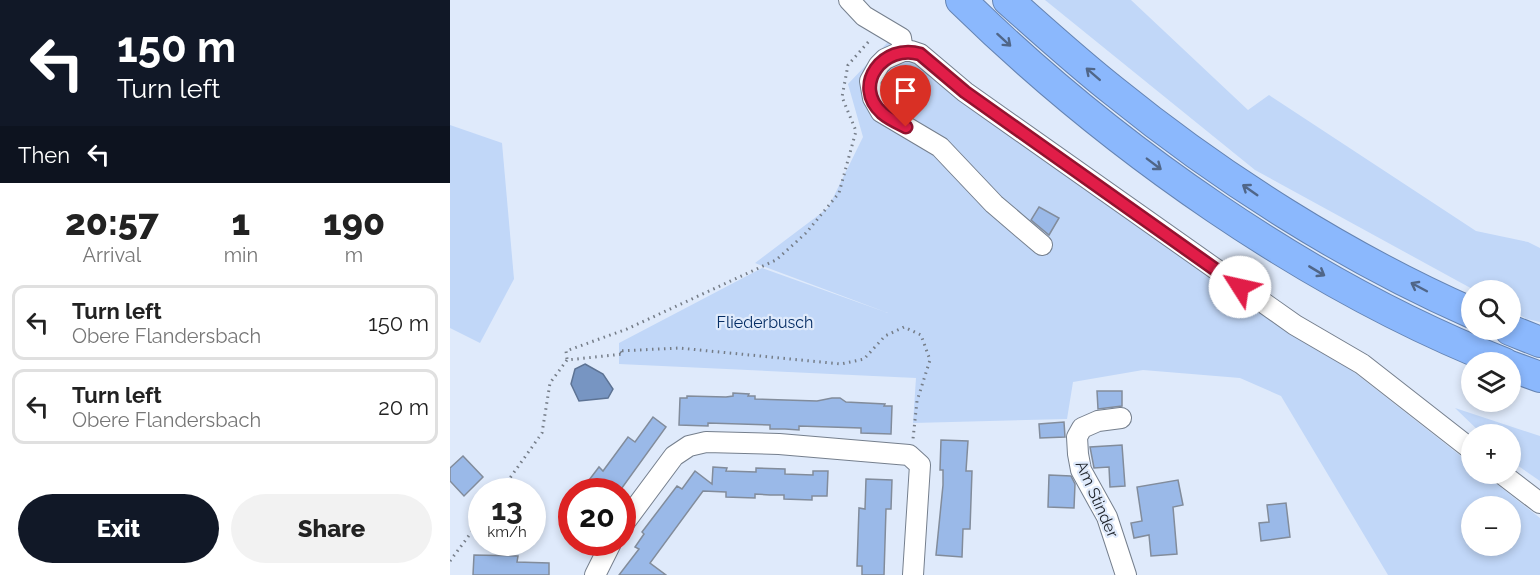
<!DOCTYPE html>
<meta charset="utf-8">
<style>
body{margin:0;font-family:Raleway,sans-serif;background:#f2f2f2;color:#222;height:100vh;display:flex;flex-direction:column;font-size:22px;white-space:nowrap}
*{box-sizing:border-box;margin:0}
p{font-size:20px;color:#767676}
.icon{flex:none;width:33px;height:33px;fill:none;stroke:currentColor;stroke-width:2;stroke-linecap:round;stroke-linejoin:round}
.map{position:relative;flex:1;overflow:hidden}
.details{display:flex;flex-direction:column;background:#fff;width:450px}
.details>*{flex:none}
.top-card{background:#111827;color:#fff;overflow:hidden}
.controls{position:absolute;left:1011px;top:280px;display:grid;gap:12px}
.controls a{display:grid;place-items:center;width:60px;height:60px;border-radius:50%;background:#fff;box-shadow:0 3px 9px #0003;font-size:30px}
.speed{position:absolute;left:18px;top:478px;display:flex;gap:12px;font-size:30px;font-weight:700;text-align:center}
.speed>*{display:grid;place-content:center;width:78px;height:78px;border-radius:50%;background:#fff;box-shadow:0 3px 9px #0003;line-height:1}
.speed small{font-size:15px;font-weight:400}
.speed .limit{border:9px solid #d22;background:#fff;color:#111}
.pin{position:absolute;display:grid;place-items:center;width:51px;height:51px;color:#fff;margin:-62px -26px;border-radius:50% 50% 50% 0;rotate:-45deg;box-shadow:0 0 6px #0007}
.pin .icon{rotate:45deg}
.me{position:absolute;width:66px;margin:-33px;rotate:305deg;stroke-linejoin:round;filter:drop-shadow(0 0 4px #0008)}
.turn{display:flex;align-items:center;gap:21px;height:126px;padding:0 18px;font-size:27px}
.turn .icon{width:78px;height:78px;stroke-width:2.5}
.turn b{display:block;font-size:42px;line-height:51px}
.then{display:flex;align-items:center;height:57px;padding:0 18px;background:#0003;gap:12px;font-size:22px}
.eta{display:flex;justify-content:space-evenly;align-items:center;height:102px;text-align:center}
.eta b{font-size:36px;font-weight:800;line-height:42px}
.cta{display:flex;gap:12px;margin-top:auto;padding:12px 18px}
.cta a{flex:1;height:69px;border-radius:36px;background:#111827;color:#fff;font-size:24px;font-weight:800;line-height:69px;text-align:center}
.cta a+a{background:#f2f2f2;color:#222}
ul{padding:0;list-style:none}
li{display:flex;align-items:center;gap:18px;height:75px;margin:0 12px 9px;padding:0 6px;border:3px solid #e0e0e0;border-radius:12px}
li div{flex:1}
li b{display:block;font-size:22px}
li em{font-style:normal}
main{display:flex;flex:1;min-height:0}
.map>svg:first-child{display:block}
.green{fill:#c1d7f8;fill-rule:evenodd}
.water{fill:#7795c2;stroke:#5d7394;stroke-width:1.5}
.building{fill:#9ab9e8;stroke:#828c9b;stroke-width:1.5}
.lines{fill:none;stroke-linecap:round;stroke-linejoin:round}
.minor-casing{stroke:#757f8d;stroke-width:22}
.highway-casing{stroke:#6584b3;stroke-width:32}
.path{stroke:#757d88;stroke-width:3;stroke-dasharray:1.5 4.5;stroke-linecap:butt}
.minor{stroke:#fff;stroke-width:20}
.highway{stroke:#8bb8fd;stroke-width:30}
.oneway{stroke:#506688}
.route-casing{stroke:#92132f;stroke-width:15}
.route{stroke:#e11d48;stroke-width:10}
.labels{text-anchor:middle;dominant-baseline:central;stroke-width:4.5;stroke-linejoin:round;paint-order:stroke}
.park-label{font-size:16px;fill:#062e65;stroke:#dfeafb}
.street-label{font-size:16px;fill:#1f2329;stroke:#dfeafb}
</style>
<main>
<section class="details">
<div class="top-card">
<div class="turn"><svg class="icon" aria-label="left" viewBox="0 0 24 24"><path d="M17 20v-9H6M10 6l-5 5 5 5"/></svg><div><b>150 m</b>Turn left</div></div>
<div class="then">Then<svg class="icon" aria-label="left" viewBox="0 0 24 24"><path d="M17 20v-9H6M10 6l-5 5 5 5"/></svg></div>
</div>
<div class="eta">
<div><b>20:57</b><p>Arrival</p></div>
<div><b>1</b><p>min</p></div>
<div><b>190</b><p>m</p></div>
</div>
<ul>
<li><svg class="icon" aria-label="left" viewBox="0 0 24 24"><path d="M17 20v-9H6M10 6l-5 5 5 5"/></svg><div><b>Turn left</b><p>Obere Flandersbach</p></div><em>150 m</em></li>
<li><svg class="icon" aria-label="left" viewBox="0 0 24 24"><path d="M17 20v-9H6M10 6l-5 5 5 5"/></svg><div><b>Turn left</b><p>Obere Flandersbach</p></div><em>20 m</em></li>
</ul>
<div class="cta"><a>Exit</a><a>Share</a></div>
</section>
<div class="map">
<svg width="1090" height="575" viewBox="0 0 1090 575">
<rect width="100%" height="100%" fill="#dfeafb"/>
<g class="green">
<path d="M595 0H681L798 110 819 95 1026 231 1078 242 1090 248V322L1077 319 1061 310 1060 291H1026L805 170Z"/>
<path d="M438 42 617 177 904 372 1021 464 1022 474H1034L1090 518V575H938L831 396 790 378 693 370 623 382 617 419 463 423 466 378 169 364V343L312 268 438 313 305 263 378 208 413 137 398 84ZM1022 507H1060V546H1022Z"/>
<path d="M0 125 52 143 64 279 30 343 0 328Z"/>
<path d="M1005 408 1090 436V481L1061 461 1060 435H1033Z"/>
</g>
<path class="water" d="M135 364 153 374 163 389 158 398 129 401 121 384 125 369Z"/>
<g class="building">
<path d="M589 207 609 218 599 235 581 220Z"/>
<path d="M647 391H672V406L648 409Z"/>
<path d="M283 393 299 394 298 396H305V399L367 401 382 398H390L396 402 435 404 434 406H442L441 434 411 433V428L349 426V430L335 429H320V425L258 423V426L229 425 230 398H237V396L276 397 283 396Z"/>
<path d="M203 417 216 427 169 492H130L149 467 153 471 178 437 185 442Z"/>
<path d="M614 422 615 437 590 438 589 424Z"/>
<path d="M491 440 518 441 516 471H522L520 529H513L512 557 486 555 493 485V470H490Z"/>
<path d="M672 445 675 486 660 487 659 467 644 468 640 447Z"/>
<path d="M13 456 33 477 14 496 0 481V468Z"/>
<path d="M263 467 277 468 276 471 306 472V468L335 469V474L363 475V471H378L377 496H362V500L334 499V495H320L305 494V498L276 497V492L253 491 200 563 216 575H169L189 549 185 547 194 534 192 532 227 486 232 489 245 471 262 484Z"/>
<path d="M599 475 621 476 625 484 624 508 598 507Z"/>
<path d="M416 479 442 480 441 509H436L434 575H412V566H407L409 508 415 509Z"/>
<path d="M728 480 733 505 723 507 727 554 701 556 699 535 684 538 681 523 692 521 687 487Z"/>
<path d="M836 503 840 537 811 541 809 523 819 522 817 505Z"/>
<path d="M24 555 68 556 67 562 99 563V575H23Z"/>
</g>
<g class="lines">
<defs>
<g id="minor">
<path d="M399 0 414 16 451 38 453 51"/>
<path d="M592 245 544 204 490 147 431 112 423 98 420 81 429 65 435 59 453 51H461L470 54 515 92 845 325 912 364 1022 450"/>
<path d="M671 418 648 421 632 428 627 437 628 454 631 470 657 517 676 575"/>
<path d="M1052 474 1090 503"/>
<path d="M172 526 224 456 239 446 256 442 329 444 459 455 470 465 463 575"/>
<path d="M145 575 161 543"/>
</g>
<g id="highway">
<path d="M511 0C661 147 858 286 1054 363"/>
<path d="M558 0C593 31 628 63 665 92 771 178 897 258 1022 313"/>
<path d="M1060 330 1090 342"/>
<path d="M1060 366 1090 377"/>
</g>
</defs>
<use href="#minor" class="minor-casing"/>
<use href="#highway" class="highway-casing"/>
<g class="path">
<path d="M117 359 116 351 177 329 326 260 356 233 389 193 406 131 392 97 398 65 420 40"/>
<path d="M50 492 92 433 100 383 117 360 173 354 169 351 229 348 391 364 414 359 435 336 454 327 471 335 480 360 467 401 463 439"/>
<path d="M0 561 32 518"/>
</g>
<use href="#minor" class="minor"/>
<use href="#highway" class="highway"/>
</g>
<defs><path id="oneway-shaft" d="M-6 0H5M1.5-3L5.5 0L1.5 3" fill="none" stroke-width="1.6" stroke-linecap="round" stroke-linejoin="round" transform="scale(1.5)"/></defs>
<g class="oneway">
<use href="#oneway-shaft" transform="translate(554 40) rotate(42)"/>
<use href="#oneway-shaft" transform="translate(643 74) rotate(-139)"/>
<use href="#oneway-shaft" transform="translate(704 164) rotate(37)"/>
<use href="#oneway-shaft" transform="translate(800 190) rotate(-145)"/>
<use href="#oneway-shaft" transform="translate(867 271) rotate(31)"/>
<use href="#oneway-shaft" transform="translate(969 287) rotate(-152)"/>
</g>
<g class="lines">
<defs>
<path id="route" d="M456 127C448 123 439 119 432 113 401 85 434 43 470 54L515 92 790 287"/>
</defs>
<use href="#route" class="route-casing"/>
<use href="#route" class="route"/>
</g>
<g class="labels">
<g class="park-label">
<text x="315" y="322">Fliederbusch</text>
</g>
<g class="street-label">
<text transform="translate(647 499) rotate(66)">Am Stinder</text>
</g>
</g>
</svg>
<div class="controls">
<a><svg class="icon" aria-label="search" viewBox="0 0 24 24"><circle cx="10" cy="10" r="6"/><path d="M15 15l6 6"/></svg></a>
<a><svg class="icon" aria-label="layers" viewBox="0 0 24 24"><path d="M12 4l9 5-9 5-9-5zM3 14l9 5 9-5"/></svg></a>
<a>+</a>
<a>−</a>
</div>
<div class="speed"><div>13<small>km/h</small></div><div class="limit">20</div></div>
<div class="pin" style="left:456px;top:127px;background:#d93025"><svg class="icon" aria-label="arrive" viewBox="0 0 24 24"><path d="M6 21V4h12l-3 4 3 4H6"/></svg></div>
<svg class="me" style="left:790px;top:287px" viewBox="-20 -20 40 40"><circle r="19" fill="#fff"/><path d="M0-13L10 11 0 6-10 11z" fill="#e11d48"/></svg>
</div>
</main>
